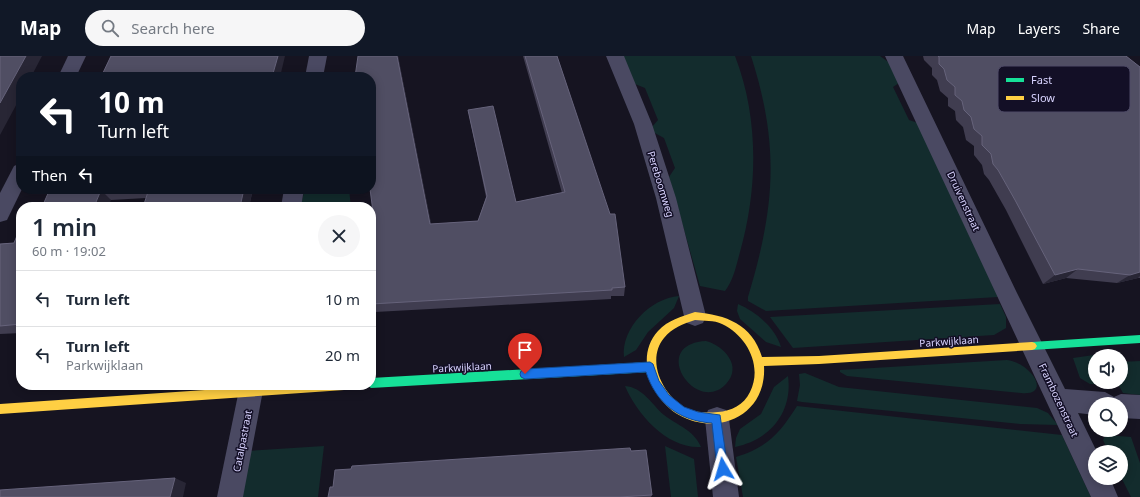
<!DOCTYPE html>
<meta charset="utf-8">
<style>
body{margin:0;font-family:"Noto Sans",sans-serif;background:#f6f6f7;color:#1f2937;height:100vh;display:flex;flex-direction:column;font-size:15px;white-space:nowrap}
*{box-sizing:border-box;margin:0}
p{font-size:13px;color:#747a83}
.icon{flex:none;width:22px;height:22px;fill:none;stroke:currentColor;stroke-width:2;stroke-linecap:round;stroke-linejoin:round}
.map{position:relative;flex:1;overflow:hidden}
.details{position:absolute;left:16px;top:146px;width:360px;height:188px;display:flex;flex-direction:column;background:#fff;border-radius:16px;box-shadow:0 2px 10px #0003}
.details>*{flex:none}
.hud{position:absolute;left:16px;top:16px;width:360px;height:122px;border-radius:16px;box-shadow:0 2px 10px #0003;background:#111827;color:#fff;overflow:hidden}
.tools{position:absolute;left:1088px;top:293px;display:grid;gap:8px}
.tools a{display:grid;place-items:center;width:40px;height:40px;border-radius:50%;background:#fff;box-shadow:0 2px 10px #0003;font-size:20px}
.pin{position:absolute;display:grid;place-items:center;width:34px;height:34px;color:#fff;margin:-41px -17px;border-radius:50% 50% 50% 0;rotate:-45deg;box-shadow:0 0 4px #0007}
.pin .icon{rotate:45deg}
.me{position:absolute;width:44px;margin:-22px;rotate:353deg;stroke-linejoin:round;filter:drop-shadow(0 0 3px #0008)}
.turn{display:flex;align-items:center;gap:14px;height:84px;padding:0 16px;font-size:18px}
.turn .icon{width:52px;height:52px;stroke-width:2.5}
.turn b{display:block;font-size:28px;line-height:34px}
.then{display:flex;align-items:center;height:38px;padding:0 16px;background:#0003;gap:8px;font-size:15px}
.round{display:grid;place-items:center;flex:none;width:42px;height:42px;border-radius:21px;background:#f6f6f7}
.overview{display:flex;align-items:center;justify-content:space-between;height:68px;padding:0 16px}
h1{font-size:24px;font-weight:600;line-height:30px}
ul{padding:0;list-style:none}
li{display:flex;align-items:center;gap:12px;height:56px;padding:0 16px;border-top:1px solid #e0e1e3}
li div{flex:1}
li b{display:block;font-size:15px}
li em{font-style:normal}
header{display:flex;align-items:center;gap:24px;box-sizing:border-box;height:56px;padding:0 20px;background:#111827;color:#fff}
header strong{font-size:19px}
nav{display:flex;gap:22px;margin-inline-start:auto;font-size:14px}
.search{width:280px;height:36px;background:#f6f6f7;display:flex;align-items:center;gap:10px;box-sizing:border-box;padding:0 14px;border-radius:22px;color:#747a83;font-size:15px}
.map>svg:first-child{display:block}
.green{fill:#132c2d}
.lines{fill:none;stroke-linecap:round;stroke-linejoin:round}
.street{fill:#4a4962;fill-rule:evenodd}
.fast{fill:#16e098;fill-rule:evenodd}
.slow{fill:#ffcf43;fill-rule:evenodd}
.wall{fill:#403d50}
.shaded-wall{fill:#282635}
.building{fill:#504e63;stroke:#66637b}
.route{fill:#1a73e8;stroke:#114b97}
.labels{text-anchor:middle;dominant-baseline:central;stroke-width:3;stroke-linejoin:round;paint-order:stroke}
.street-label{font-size:10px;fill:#d9d4ff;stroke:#130f26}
.key{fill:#130f26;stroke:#4e4a67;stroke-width:1}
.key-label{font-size:11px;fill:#d9d4ff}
</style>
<header>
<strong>Map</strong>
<div class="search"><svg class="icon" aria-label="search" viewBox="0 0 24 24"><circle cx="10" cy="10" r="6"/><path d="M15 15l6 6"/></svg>Search here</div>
<nav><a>Map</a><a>Layers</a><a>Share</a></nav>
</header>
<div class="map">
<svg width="1140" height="441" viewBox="0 0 1140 441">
<rect width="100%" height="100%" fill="#161421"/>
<g class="green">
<path d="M623 0H735C759 62 758 132 740 196 736 210 734 223 725 235L700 230 669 121 675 112 664 82 653 76 652 71 658 64 645 32 635 28Z"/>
<path d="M751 0H880L891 8 899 27 893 31 909 64 918 67 998 241 766 255 748 245V241C775 151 780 90 751 0Z"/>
<path d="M305 133H349L351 151H300Z"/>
<path d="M679 240 674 252 648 276 636 294 624 301C621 272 651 242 679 240Z"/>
<path d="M738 248C756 256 775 271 781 291L766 286 740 263 737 255Z"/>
<path d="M1000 248 1006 261V272L994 279 793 292 770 261Z"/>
<path d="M706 285C724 290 743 310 726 328 696 360 648 288 706 285Z"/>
<path d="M1094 299 1096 300H1095V326H1121V306L1140 305V339L1123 337 1119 330 1090 328 1080 322 1073 302Z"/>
<path d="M1007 304C1032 307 1052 340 1021 337L847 320 840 316V314Z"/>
<path d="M805 317 839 331 1037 352 1048 357 1058 369 1020 368 802 346 797 345 800 329 799 318Z"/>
<path d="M788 320C793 356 770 384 735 391L736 382 740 373 761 358 774 331Z"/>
<path d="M625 330C644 332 651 348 664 359 678 370 694 374 701 391 667 393 637 358 625 330Z"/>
<path d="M797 350 1062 379 1091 441H743L736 401C768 391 779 378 797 350Z"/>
<path d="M1106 379 1131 381 1140 407V441H1131L1121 421V396H1109L1103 384Z"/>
<path d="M324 390 318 441H239L248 395Z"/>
<path d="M665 390 694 403 698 441H671Z"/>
</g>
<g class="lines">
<g class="street">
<path d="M68 0H86L76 21H58Z"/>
<path d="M309 0H327L323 21H305Z"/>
<path d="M606 0H624L652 68 676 142 706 260 703 267 695 270 687 267 684 260 656 142 634 68Z"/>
<path d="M885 0H903L1017 237 1065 333 1105 336 1114 341 1121 338 1140 339V363L1121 362V348H1095V359L1078 357 1097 396H1095V422H1110L1118 441H1091Z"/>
<path d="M21 107 22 133 7 164 0 166V137L14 110Z"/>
<path d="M284 133H304L301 151H281Z"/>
<path d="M240 329H264L243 441H217Z"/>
<path d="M717 351 726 354 729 363 739 441H713L705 363 708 354Z"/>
</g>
<g class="fast">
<path d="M1140 279V287L1032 294 1029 293 1027 290 1029 287 1032 286Z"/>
<path d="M650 306 653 308 655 311 653 314 650 316 371 332 367 329H371V322Z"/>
</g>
<g class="slow">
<path d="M695 256C726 259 752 268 762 301L819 300 1032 286 1035 287 1037 290 1035 293 1032 294 819 308 764 310C767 359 718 381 679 359 652 344 634 301 658 275 668 264 681 261 695 256ZM695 264C704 265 714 264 722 268 747 280 763 310 750 336 744 349 731 355 718 356 708 357 697 357 688 353 664 342 645 305 664 282 672 272 683 268 695 264Z"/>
<path d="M276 329H349L348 332 344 334 0 358V348Z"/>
</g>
</g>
<g class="wall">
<path d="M398 0 431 168 478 165 486 141 468 54 516 146 562 137 523 0H557L625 231 624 240H611V243L467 251 375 256 373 254H371V171H375Z"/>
<path d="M923 0H1126L1140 11V222H1138L1117 227 1066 222 1043 228 1006 154 989 124 984 118 982 109 974 99V90L966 84 963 71 956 64 955 55 948 50V42L940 35 937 24 932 19V12L924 4Z"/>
<path d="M50 133H253L249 151H143L146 142 111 144Z"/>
<path d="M21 170V277L0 278V188L14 187Z"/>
<path d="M631 395 652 439 651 441H328L333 431Z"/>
</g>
<g class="shaded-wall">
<path d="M26 0H42L31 21H21V40L0 79V47Z"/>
<path d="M278 0H285L280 21H272Z"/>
<path d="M397 0H398L433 177 430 168Z"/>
<path d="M244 133H253L249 151H240Z"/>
<path d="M101 134 111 144 108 151H94Z"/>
<path d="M1078 213 1066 222 1043 228 1055 219Z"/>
<path d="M1140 216V220L1138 222 1117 227 1130 219Z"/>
<path d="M175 422 186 427 183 441H170Z"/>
</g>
<g class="building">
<path d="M0 0H26L0 47Z"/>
<path d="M111 0H278L272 21H101Z"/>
<path d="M358 0H397L430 168 478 165 487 140 468 54 493 50 516 146 565 136 525 0H557L610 158H615L625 231 612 232V234L371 248V171H375L370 133H371V21H355Z"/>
<path d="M938 0H1126L1140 11V216L1130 219 1078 213 1055 219 1015 144 998 114 993 108 991 98 982 89V80L974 73 971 61 964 54 962 45 955 39V31L947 24 944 13 939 8V1Z"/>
<path d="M50 133H125L101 134 94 151H42Z"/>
<path d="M149 133H244L240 151H143Z"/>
<path d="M21 170V268L0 270V188L14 187Z"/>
<path d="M630 392 631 395 646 394 652 439 619 441H328L330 431H333L335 414 351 413 352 410Z"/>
<path d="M175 422 170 441H0V434Z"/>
</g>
<path class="route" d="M650 306 653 308 659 325 669 339 684 351 698 356 720 359 728 413 726 417 723 418 719 417 717 413 712 367C679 365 656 347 646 316L525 323 521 321 520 318 521 315 525 313Z"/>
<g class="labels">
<g class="street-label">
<text transform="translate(661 128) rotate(73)">Pereboomweg</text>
<text transform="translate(964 145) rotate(65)">Druivenstraat</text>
<text transform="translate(949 285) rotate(-4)">Parkwijklaan</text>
<text transform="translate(462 311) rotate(-3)">Parkwijklaan</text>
<text transform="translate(1059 344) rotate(65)">Frambozenstraat</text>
<text transform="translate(242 385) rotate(-79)">Catalpastraat</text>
</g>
</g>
<rect x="998" y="10" width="132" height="46" rx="6" class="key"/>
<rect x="1006" y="22" width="18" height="4" fill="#16e098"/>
<rect x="1006" y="40" width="18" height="4" fill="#ffcf43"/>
<g class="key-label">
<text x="1031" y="28">Fast</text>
<text x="1031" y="46">Slow</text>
</g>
</svg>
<div class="tools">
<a><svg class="icon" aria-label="sound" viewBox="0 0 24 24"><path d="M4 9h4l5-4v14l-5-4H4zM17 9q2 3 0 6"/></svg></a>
<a><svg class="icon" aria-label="search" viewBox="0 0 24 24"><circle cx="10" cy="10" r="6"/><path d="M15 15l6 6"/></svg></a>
<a><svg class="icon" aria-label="layers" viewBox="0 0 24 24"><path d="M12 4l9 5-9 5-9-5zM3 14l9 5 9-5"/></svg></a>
</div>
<div class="pin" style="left:525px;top:318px;background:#d93025"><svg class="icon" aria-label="arrive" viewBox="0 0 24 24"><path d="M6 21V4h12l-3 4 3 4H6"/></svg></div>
<svg class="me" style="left:723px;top:413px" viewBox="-20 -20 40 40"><path d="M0-17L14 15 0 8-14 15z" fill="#1a73e8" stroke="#fff" stroke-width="4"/></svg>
<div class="hud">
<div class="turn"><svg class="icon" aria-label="left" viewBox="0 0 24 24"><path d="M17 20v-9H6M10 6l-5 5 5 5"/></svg><div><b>10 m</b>Turn left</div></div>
<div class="then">Then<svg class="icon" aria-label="left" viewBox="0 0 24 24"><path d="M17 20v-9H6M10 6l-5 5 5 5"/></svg></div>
</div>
<section class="details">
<div class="overview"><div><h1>1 min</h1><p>60 m · 19:02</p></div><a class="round"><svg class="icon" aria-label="close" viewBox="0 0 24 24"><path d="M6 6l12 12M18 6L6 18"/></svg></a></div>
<ul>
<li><svg class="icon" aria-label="left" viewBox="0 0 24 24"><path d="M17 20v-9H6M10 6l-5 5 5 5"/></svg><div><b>Turn left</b></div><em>10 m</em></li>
<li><svg class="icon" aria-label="left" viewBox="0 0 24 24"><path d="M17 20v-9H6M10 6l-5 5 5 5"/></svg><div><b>Turn left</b><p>Parkwijklaan</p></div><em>20 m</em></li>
</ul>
</section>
</div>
